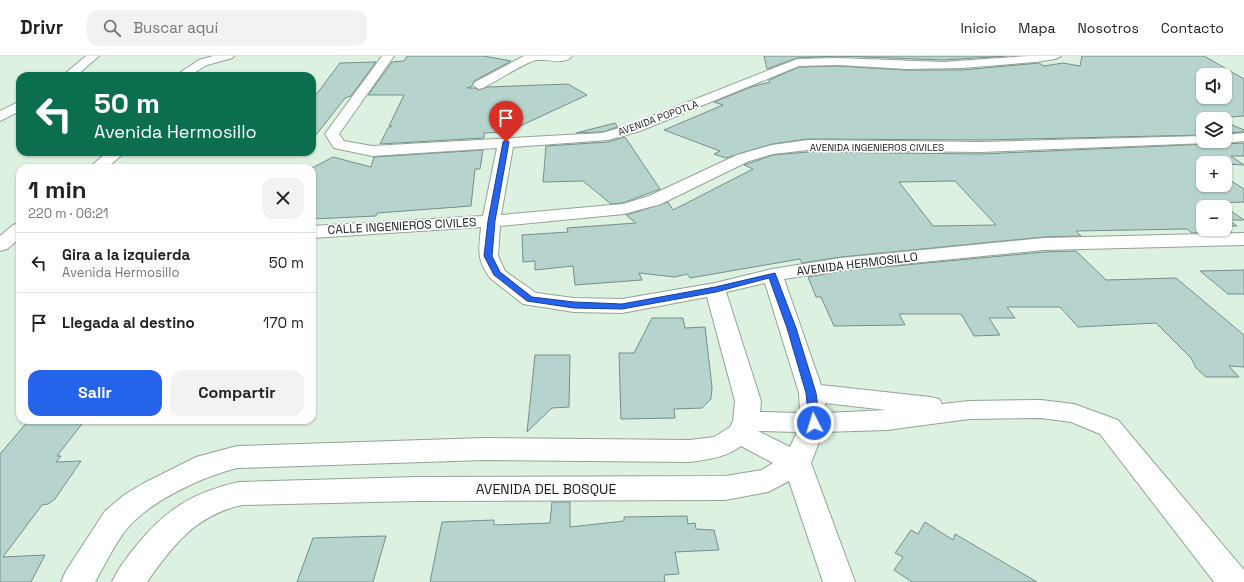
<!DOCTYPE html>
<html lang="es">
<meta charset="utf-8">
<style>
body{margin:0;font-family:"Space Grotesk",sans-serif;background:#f2f2f2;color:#222;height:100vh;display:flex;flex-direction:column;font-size:15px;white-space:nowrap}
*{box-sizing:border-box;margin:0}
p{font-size:13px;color:#767676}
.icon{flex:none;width:22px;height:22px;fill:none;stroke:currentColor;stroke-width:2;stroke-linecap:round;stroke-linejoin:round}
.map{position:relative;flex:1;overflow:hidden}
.side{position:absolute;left:16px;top:108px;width:300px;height:260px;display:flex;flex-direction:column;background:#fff;border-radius:12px;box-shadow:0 1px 3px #0004}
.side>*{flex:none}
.banner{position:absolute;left:16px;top:16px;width:300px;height:84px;border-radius:12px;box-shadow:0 1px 3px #0004;background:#0b6e4f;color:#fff;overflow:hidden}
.fabs{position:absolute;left:1196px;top:12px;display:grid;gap:8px}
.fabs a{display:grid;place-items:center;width:36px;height:36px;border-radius:8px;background:#fff;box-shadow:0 1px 3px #0004;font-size:20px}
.pin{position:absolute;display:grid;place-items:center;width:34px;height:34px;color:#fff;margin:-41px -17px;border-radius:50% 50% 50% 0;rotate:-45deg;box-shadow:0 0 4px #0007}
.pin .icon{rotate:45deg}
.me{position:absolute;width:44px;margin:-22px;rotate:355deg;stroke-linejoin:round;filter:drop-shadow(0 0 3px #0008)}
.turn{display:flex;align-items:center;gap:14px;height:84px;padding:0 12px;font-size:18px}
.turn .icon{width:52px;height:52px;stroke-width:2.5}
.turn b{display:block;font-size:28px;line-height:34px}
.round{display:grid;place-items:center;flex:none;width:42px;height:42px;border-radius:12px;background:#f2f2f2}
.overview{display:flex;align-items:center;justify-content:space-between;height:68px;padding:0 12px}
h1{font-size:24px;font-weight:800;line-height:30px}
.primary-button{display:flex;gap:8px;margin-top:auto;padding:8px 12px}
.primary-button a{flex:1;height:46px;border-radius:12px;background:#2563eb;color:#fff;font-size:16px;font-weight:800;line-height:46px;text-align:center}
.primary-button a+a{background:#f2f2f2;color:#222}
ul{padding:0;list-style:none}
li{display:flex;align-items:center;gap:12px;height:60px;padding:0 12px;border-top:1px solid #e0e0e0}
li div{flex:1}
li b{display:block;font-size:15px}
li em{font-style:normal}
header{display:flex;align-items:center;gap:24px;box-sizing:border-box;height:56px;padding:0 20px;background:#fff;border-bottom:1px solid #e0e0e0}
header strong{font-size:19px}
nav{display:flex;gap:22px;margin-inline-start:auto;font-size:14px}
.search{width:280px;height:36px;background:#f2f2f2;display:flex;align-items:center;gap:10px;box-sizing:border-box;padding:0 14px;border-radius:12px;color:#767676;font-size:15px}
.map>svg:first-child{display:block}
.building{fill:#b6d3ce;stroke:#758f8a;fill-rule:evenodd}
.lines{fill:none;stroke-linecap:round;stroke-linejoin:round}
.minor-casing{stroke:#91a494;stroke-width:2}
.minor{fill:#fff;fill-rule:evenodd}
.route{fill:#2563eb;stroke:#184099}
.labels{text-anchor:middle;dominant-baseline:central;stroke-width:3.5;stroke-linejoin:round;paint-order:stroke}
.far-street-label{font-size:10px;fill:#161d17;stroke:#fff}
.street-label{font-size:12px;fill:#161d17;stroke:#fff}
.near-street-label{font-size:14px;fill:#161d17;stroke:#fff}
</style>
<header>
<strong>Drivr</strong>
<div class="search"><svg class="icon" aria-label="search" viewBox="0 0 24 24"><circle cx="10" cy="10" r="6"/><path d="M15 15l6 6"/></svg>Buscar aquí</div>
<nav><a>Inicio</a><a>Mapa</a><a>Nosotros</a><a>Contacto</a></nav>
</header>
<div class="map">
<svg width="1244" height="526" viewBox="0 0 1244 526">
<rect width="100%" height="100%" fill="#ddf1e0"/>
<g class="building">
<path d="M407 0H484L511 5 474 25 472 30 467 32H475L479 34 487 31 568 28 587 39 507 76 484 77V82L380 88 388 72 392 70H389L404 39H368L392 6 404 5Z"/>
<path d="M764 0H1007L943 4 838 0 797 2 767 13Z"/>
<path d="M1082 0H1204L1244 23V60L1203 63V79L981 84 808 83 772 88 726 102 714 98 720 95 664 74 723 49 714 46 751 31 770 26 769 24 799 11 838 10 906 14H962L1039 7 1044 10 1063 7 1080 10ZM1203 19H1225V41H1203Z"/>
<path d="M376 6 351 40 345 42 312 84V44L340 7Z"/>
<path d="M1225 66 1244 74V76L1225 77Z"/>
<path d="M615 67 618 71 602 76 576 77Z"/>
<path d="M625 81 660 133 623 147 611 148 583 125 543 126 546 90 608 86Z"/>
<path d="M1212 85H1218L1225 88 1244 87V100H1231L1244 109 1203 107V129H1225V121L1244 133V146L1218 147 1224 151H1203V173H1225V171L1232 176 1192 177 1187 173 1076 175 1081 180 1044 181 841 201 802 207 800 203 690 222 687 218 675 221 639 217 642 224 575 229 573 210 535 214V205L523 206 522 179 568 176 567 172 636 167 626 159 668 146 673 154 753 113 744 109 773 99 808 96 981 98 1208 88ZM955 125 996 169 933 170 899 126Z"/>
<path d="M483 94 480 113H475L471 150 377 157 376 160 312 163V112L333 101 371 111 374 101Z"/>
<path d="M1225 151 1244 164H1229L1237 170H1225Z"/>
<path d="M1076 195 1106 224 1176 222 1244 279V311L1229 310 1239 321H1206L1196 312 1191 302 1156 267 1078 271 1060 251H1007L1015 262H989L1000 279 974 280 961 258H899L905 269 834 270 821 241H816L808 221 841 215 1044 196Z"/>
<path d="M1244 214V238H1228L1200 215Z"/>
<path d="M652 262H683L685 272 705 271 712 331 711 343 702 352 674 353 675 362 621 363 619 297H634Z"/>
<path d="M535 299H570L569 351 552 352 527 376Z"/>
<path d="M29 364H85L57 400H61L56 406 81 405 55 443 48 448 42 449 3 501 45 499 31 526H0V398Z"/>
<path d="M552 446H570V471L624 465V461L687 460 688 468 695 467 696 473 714 474 719 494 675 496 679 518 664 519 665 526H430L442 466 494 464V469L550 467Z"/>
<path d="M925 466 953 484 955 478 1037 526H912L894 514 903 501 895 497 911 474 918 478Z"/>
<path d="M386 480 373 526H297L313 482Z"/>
</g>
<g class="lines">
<defs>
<g id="minor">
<path d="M86 0H99L76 20H62Z"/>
<path d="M213 0H234L232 2 207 9 189 20H175L199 4Z"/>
<path d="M382 0H394L339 78 344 85 372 90 602 77 630 69 797 3 838 2 943 6 1028 0H1061L1055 3 1036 6 962 12 906 13 838 9 799 10 640 75 608 84 513 91 501 159 623 148 649 140 737 99 772 89 808 84 981 86 1203 80V85H1210L1208 87 981 96 808 94 773 98 749 105 661 148 624 158 500 170 498 200 505 215 536 237 574 242 622 243 715 227 772 213 841 202 1044 182 1244 177V189L1044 194 841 214 784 223 821 329 930 341 939 343 942 348 969 345 1041 344 1074 348 1118 364 1244 514V526H1214L1100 378 1071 366 1041 362 969 363 887 374 823 376 811 407 855 526H823L789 425 768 436 725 444 417 445 242 449C196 459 173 489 147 526H112C118 513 127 501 136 490 165 454 193 436 239 426L417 421 725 420 762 414 773 407 741 390C725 402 709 403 690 406L485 404 237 412C202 421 149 445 126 474 114 489 105 509 95 526H61L66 515 105 455 124 439 144 427 196 401 237 390 485 382 690 384 714 381 730 371 733 365 735 345 707 241 622 257 574 256 523 248 490 222C476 202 479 194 481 171L312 182V170L483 160 497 92 372 100 334 92 325 78ZM765 227 799 337 800 357 760 356 761 345 726 236ZM825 347 886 354 826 357ZM758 375 797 376 790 391Z"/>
<path d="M524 0H572C565 10 546 2 536 4 527 6 494 26 483 32L479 33 473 29 475 26Z"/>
<path d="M20 45V55L0 65V55Z"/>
<path d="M1244 77V85L1225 87 1219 85H1225V79Z"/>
<path d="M107 96H125L107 112H89Z"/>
<path d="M20 167V182L7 193 0 195V180L13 169Z"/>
</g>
</defs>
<use href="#minor" class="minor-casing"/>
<use href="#minor" class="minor"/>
</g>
<path class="route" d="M506 84 509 86 495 165 492 200 500 216 532 241 574 246 622 248 715 231 775 217 796 272 816 337 820 367 818 370 814 371 809 367 806 337 787 272 769 222 716 236 622 253 574 252 527 245 494 219 484 200 488 165 503 86Z"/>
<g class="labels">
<g class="far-street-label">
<text transform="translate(658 62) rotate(-20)">AVENIDA POPOTLA</text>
<text x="877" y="91">AVENIDA INGENIEROS CIVILES</text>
</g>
<g class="street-label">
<text transform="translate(402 170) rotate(-3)">CALLE INGENIEROS CIVILES</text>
<text transform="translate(857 208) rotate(-7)">AVENIDA HERMOSILLO</text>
</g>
<g class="near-street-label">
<text x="546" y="433">AVENIDA DEL BOSQUE</text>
</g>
</g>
</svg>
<div class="fabs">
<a><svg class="icon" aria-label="sound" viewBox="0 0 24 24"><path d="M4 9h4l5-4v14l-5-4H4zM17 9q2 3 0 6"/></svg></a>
<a><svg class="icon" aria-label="layers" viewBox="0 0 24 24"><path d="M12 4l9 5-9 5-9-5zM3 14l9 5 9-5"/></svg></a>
<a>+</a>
<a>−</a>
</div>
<div class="pin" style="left:506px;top:86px;background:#d93025"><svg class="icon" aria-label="arrive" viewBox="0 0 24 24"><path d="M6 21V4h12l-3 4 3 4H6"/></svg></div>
<svg class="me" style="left:814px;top:367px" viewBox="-20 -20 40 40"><circle r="17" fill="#2563eb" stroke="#fff" stroke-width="3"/><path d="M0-11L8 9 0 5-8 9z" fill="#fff"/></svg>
<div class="banner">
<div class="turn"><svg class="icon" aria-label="left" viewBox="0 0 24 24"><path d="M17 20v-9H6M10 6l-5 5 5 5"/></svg><div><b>50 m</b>Avenida Hermosillo</div></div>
</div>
<section class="side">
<div class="overview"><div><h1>1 min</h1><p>220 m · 06:21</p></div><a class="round"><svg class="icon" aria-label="close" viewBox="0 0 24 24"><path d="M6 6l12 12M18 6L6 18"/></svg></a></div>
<ul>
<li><svg class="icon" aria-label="left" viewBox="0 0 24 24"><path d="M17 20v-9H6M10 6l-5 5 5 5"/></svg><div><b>Gira a la izquierda</b><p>Avenida Hermosillo</p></div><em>50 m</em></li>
<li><svg class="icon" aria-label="arrive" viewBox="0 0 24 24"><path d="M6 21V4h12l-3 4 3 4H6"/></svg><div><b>Llegada al destino</b></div><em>170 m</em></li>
</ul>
<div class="primary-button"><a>Salir</a><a>Compartir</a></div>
</section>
</div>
